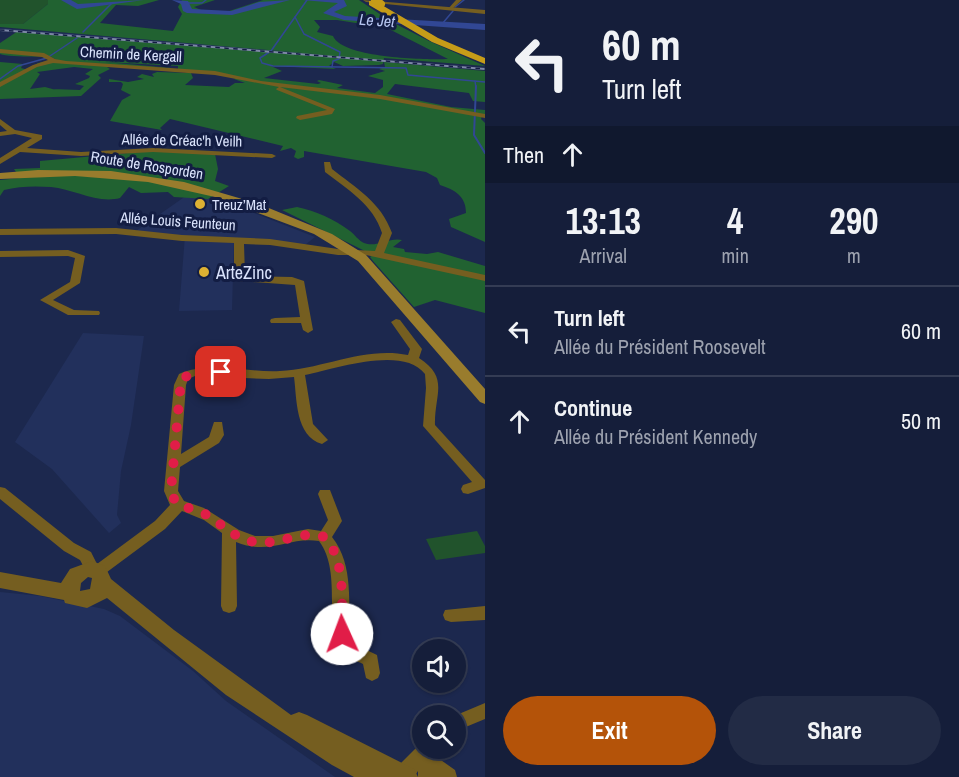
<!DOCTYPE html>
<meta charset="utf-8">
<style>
body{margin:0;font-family:"Archivo Narrow",sans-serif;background:#222b45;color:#f1f3f6;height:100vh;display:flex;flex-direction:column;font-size:22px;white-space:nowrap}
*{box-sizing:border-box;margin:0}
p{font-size:20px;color:#9da2af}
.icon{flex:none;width:33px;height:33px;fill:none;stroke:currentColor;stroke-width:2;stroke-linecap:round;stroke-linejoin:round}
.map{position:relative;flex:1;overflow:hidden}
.sheet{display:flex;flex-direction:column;background:#151e3a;width:474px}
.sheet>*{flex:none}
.hud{background:#151e3a;color:#f1f3f6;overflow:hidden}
.tools{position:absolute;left:412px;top:639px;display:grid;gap:12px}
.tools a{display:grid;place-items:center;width:54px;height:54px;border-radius:50%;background:#151e3a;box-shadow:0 2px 4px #0004,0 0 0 2px #343c54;font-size:30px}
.pin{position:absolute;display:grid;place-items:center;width:51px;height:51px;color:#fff;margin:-26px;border-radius:12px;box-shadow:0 3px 9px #0006}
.me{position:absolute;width:66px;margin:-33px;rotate:358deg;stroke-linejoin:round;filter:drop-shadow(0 0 4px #0008)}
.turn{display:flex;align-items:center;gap:21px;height:126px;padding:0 18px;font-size:27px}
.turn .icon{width:78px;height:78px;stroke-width:2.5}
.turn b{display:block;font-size:42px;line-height:51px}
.then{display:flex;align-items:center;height:57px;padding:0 18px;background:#0003;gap:12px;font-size:22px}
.eta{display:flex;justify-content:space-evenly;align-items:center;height:102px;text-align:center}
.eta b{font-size:36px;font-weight:800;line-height:42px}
.button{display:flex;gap:12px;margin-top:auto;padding:12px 18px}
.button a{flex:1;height:69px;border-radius:36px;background:#b45309;color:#fff;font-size:24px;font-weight:800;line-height:69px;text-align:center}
.button a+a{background:#222b45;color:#f1f3f6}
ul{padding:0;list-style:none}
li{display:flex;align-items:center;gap:18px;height:90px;padding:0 18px;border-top:2px solid #343c54}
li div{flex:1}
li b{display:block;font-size:22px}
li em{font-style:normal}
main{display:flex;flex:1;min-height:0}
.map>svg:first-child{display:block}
.built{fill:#22305c}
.green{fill:#21532c}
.forest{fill:#216231;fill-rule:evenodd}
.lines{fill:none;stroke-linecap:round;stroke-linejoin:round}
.stream-far1{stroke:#314794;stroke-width:1.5}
.stream{stroke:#314794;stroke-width:2}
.river{fill:#314794;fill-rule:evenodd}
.minor{fill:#755e20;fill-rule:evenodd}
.tertiary{fill:#755e20;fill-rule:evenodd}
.secondary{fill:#997c2d;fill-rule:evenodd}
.trunk{fill:#c69c18;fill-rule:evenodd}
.rail-casing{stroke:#7d87a6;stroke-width:2}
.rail{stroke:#131d43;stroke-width:1.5;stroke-dasharray:4.5;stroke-linecap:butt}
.trunk-bridge{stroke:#c69c18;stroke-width:8}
.route{stroke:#e11d48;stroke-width:10;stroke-dasharray:0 18}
.poi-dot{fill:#ddb133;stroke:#131d43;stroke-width:2}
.labels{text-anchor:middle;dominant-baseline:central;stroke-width:6;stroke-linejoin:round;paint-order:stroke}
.far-street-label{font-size:15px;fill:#dae3fc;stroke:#131d43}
.far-poi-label{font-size:15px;fill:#dae3fc;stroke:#131d43;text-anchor:start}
.far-water-label{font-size:16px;font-style:italic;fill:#b7c7f2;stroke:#131d43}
.poi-label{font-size:18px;fill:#dae3fc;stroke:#131d43;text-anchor:start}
</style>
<main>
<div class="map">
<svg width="485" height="777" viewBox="0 0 485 777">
<rect width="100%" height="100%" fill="#1c284e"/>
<g class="built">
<path d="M0 28 337 55 336 58 0 30Z"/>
<path d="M190 193 231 204 315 237 305 245 234 238 232 310 179 311 185 236 136 231Z"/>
<path d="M83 333 144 336 131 425 121 471 117 515 121 523 109 533 52 469 15 442Z"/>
<path d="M0 592 40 596 104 609 120 616 193 671 226 701 335 777H0Z"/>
</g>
<g class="green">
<path d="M0 0H48V4L23 24H0Z"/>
<path d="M477 531 485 546V553L436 560 426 539Z"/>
</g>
<g class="forest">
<path d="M48 0H159L138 6 116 5 100 23 173 31 182 14 178 7 182 0H215L194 7 206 12H226L263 0H359L390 21 429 41 485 66 384 58 383 64 379 65 343 66 334 62 329 66 336 69 271 66 282 71 264 78 318 84 321 83 317 81 319 80 343 85 337 88 375 93 383 87V80L368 76 385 71 379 69 385 67 384 62 485 71V102L473 101 469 93 395 84 387 94 451 107 485 110V115L482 116 481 119 485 123V242L451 227 449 219 466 213C466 196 455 190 440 185L437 178 426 172 304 151V157L298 159 294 157 296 151 291 148 280 151 283 146 170 119 160 128 162 130 110 121 122 100 131 95 121 90 123 84 121 82H109V79L128 82 144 79 137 77 142 74 154 77 152 74 157 72 190 73 178 69V66L105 62 171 68 107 67 110 69 98 75 101 78 81 96 0 99V62L23 64 21 68 28 70 38 63 57 60 49 56C42 57 8 57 0 54V43L18 31 337 56 0 27V24H23L48 4ZM314 20H337L387 28 448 59C425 60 342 58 333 36L317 32 320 27ZM74 67 93 69 85 74 90 76 89 78 75 84 84 86 80 90 52 89 56 90 45 87 30 89 40 74 37 72ZM204 72 237 77 234 79 245 83H235L229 87 185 85 193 78 191 73Z"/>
<path d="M151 151 215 154 218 169 215 181 229 186 208 199 174 197 168 192 141 193 129 187 120 198C97 204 74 189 51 187 36 186 19 186 4 190L0 196V180L20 178 14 169 40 168V161Z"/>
<path d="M297 207C316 211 334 219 350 231 354 234 359 241 364 243 376 248 390 237 402 240L393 247 404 249 405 252 427 254 438 252 485 266V313L435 300 414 307 373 261 370 257 373 255 282 210Z"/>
</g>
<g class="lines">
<g class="stream-far1">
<path d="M307 0 271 51 260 58 262 63 273 66 406 68 408 75 485 82"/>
<path d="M185 3H202L206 0"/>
<path d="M455 7 464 0"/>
<path d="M295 17 304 34 340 52 339 59 333 61 332 67"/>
<path d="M442 24 453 11"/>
<path d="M83 32 112 3"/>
<path d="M0 79 18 66 47 58 77 38"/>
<path d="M475 81 476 88"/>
</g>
<path class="stream" d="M476 86 474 135 485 153"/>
<g class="river">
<path d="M61 0H71L78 4 144 0 77 9Z"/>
<path d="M172 0 188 1 192 9 231 11 259 2 290 0 232 15 187 13 183 11 181 4Z"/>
<path d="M302 0H344L347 6 334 12 345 16 485 24V30L344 20 323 13 338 3Z"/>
</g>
<g class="minor">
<path d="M456 0H462L451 10H447Z"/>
<path d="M0 49 44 53 55 59 66 61 215 71 261 81 380 95 485 114V118L380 99 280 87 335 109 332 114 300 120 296 118 297 116 327 110 277 90 276 89 279 87 215 75 53 63 37 67 0 87V82L33 65 48 60 42 57 0 53Z"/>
<path d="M0 119 15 130 42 135V139L27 148 81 152 153 148 272 154 276 156 272 158 153 152 81 156 20 152 0 164V158L32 138 15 134 0 136V132L7 131 0 125Z"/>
<path d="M324 162H330L332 169C356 188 381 202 392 233L384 253 485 275V281L366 255H338L270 245 244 244 245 276 292 277 304 281 313 330 308 333 303 330 301 323H271L270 321 271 319 275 318 300 317 295 285 238 281 234 275V243L182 241 116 234 0 235V229L116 228 182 235 270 239 338 249 375 251 382 233C373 204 348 190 325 172Z"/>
<path d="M68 250 85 256 80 283 53 300 74 310 99 311 100 313 99 315H68L40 300 70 282 75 258 68 256 0 257V251Z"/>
<path d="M396 319 400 320 422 349 419 358C450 378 434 395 435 425L485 480V488L468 494 463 493 461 489 463 485 472 482 423 426 426 388 425 374C403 345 335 369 305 375L313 424 328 440 322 444C295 436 297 399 294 377L269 379 195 376 188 379 186 385 181 454 209 437 214 422H222L224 435 219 443 180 467 178 491 184 501 204 508 239 530 255 536H273L308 529 321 531 328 520 318 494 320 490H330L342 521 332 537C355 566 347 604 351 639L354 644 377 655 380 673 378 678 372 681 366 678 363 664C357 661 347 658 342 654 321 633 344 574 319 541 289 536 270 556 236 542L237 606 235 611 229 613 223 611 221 606 222 533 204 520 182 511 165 529 103 575 98 577 87 573 80 560 64 551 0 499V487L5 488 74 543 91 552 97 564 155 521 170 505 164 491 174 385 179 374C209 360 248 373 280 371 323 369 365 346 408 355L410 349 391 322Z"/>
<path d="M485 606V620L451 622 445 620 443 615 445 610Z"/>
<path d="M485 703V719L456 731V716H454Z"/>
<path d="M423 741V748H439L438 758 455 770 457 777H418V771L414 777H396L401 763Z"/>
</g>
<g class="tertiary">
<path d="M363 0 485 10V14L366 2Z"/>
<path d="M92 561 105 566 111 579 174 630 291 715 299 712 307 715 414 769 418 777H354L332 765 226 695 107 598 87 608 65 603 64 600 0 588V572L61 583 70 569ZM88 577 92 578 90 589 80 591 81 583Z"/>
</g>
<path class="secondary" d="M38 170 111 171 184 182 259 204 332 234 366 255 485 389V404L480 402 358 261 314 234 215 197 148 182 75 176 0 179V173Z"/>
<path class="trunk" d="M369 1H375L438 38 485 58V64L432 42 369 5Z"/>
<defs>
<path id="rail" d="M0 30 485 69"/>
</defs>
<use href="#rail" class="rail-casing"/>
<use href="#rail" class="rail"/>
<path class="trunk-bridge" d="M375 0 381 4"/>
</g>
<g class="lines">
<path class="route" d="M221 372H193L181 380 171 490C174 509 189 506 203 513 221 522 233 539 255 542 278 546 303 529 324 537 347 559 341 605 342 634"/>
</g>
<g class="poi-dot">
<circle cx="200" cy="204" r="6"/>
<circle cx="204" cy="272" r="6"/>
</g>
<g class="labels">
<g class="far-street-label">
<text transform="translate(131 54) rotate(3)">Chemin de Kergall</text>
<text transform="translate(182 140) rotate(1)">Allée de Créac'h Veilh</text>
<text transform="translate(147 165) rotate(9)">Route de Rosporden</text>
<text transform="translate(178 221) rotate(4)">Allée Louis Feunteun</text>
</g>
<g class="far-poi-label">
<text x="212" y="204">Treuz’Mat</text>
</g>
<g class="far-water-label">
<text transform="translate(377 20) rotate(4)">Le Jet</text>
</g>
<g class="poi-label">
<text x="216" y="272">ArteZinc</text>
</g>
</g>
</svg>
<div class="tools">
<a><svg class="icon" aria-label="sound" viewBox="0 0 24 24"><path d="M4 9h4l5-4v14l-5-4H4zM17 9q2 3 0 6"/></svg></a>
<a><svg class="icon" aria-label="search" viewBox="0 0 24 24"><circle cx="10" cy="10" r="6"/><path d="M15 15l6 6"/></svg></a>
</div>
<div class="pin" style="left:221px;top:372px;background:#d93025"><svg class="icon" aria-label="arrive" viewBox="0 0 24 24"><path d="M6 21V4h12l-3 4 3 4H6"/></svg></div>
<svg class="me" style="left:342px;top:634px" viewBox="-20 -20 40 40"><circle r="19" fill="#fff"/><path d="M0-13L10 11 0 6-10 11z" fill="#e11d48"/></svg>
</div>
<section class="sheet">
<div class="hud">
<div class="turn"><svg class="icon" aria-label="left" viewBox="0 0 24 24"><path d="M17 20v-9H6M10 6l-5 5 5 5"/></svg><div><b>60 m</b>Turn left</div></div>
<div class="then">Then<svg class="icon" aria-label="ahead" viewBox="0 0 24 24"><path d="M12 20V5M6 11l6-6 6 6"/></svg></div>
</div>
<div class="eta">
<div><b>13:13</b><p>Arrival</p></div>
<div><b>4</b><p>min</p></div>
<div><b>290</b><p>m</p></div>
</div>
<ul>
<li><svg class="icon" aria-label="left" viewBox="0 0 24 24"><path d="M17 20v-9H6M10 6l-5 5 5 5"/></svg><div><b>Turn left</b><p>Allée du Président Roosevelt</p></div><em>60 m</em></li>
<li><svg class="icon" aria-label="ahead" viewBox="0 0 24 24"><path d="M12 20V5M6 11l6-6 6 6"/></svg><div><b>Continue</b><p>Allée du Président Kennedy</p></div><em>50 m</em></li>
</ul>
<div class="button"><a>Exit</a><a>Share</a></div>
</section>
</main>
